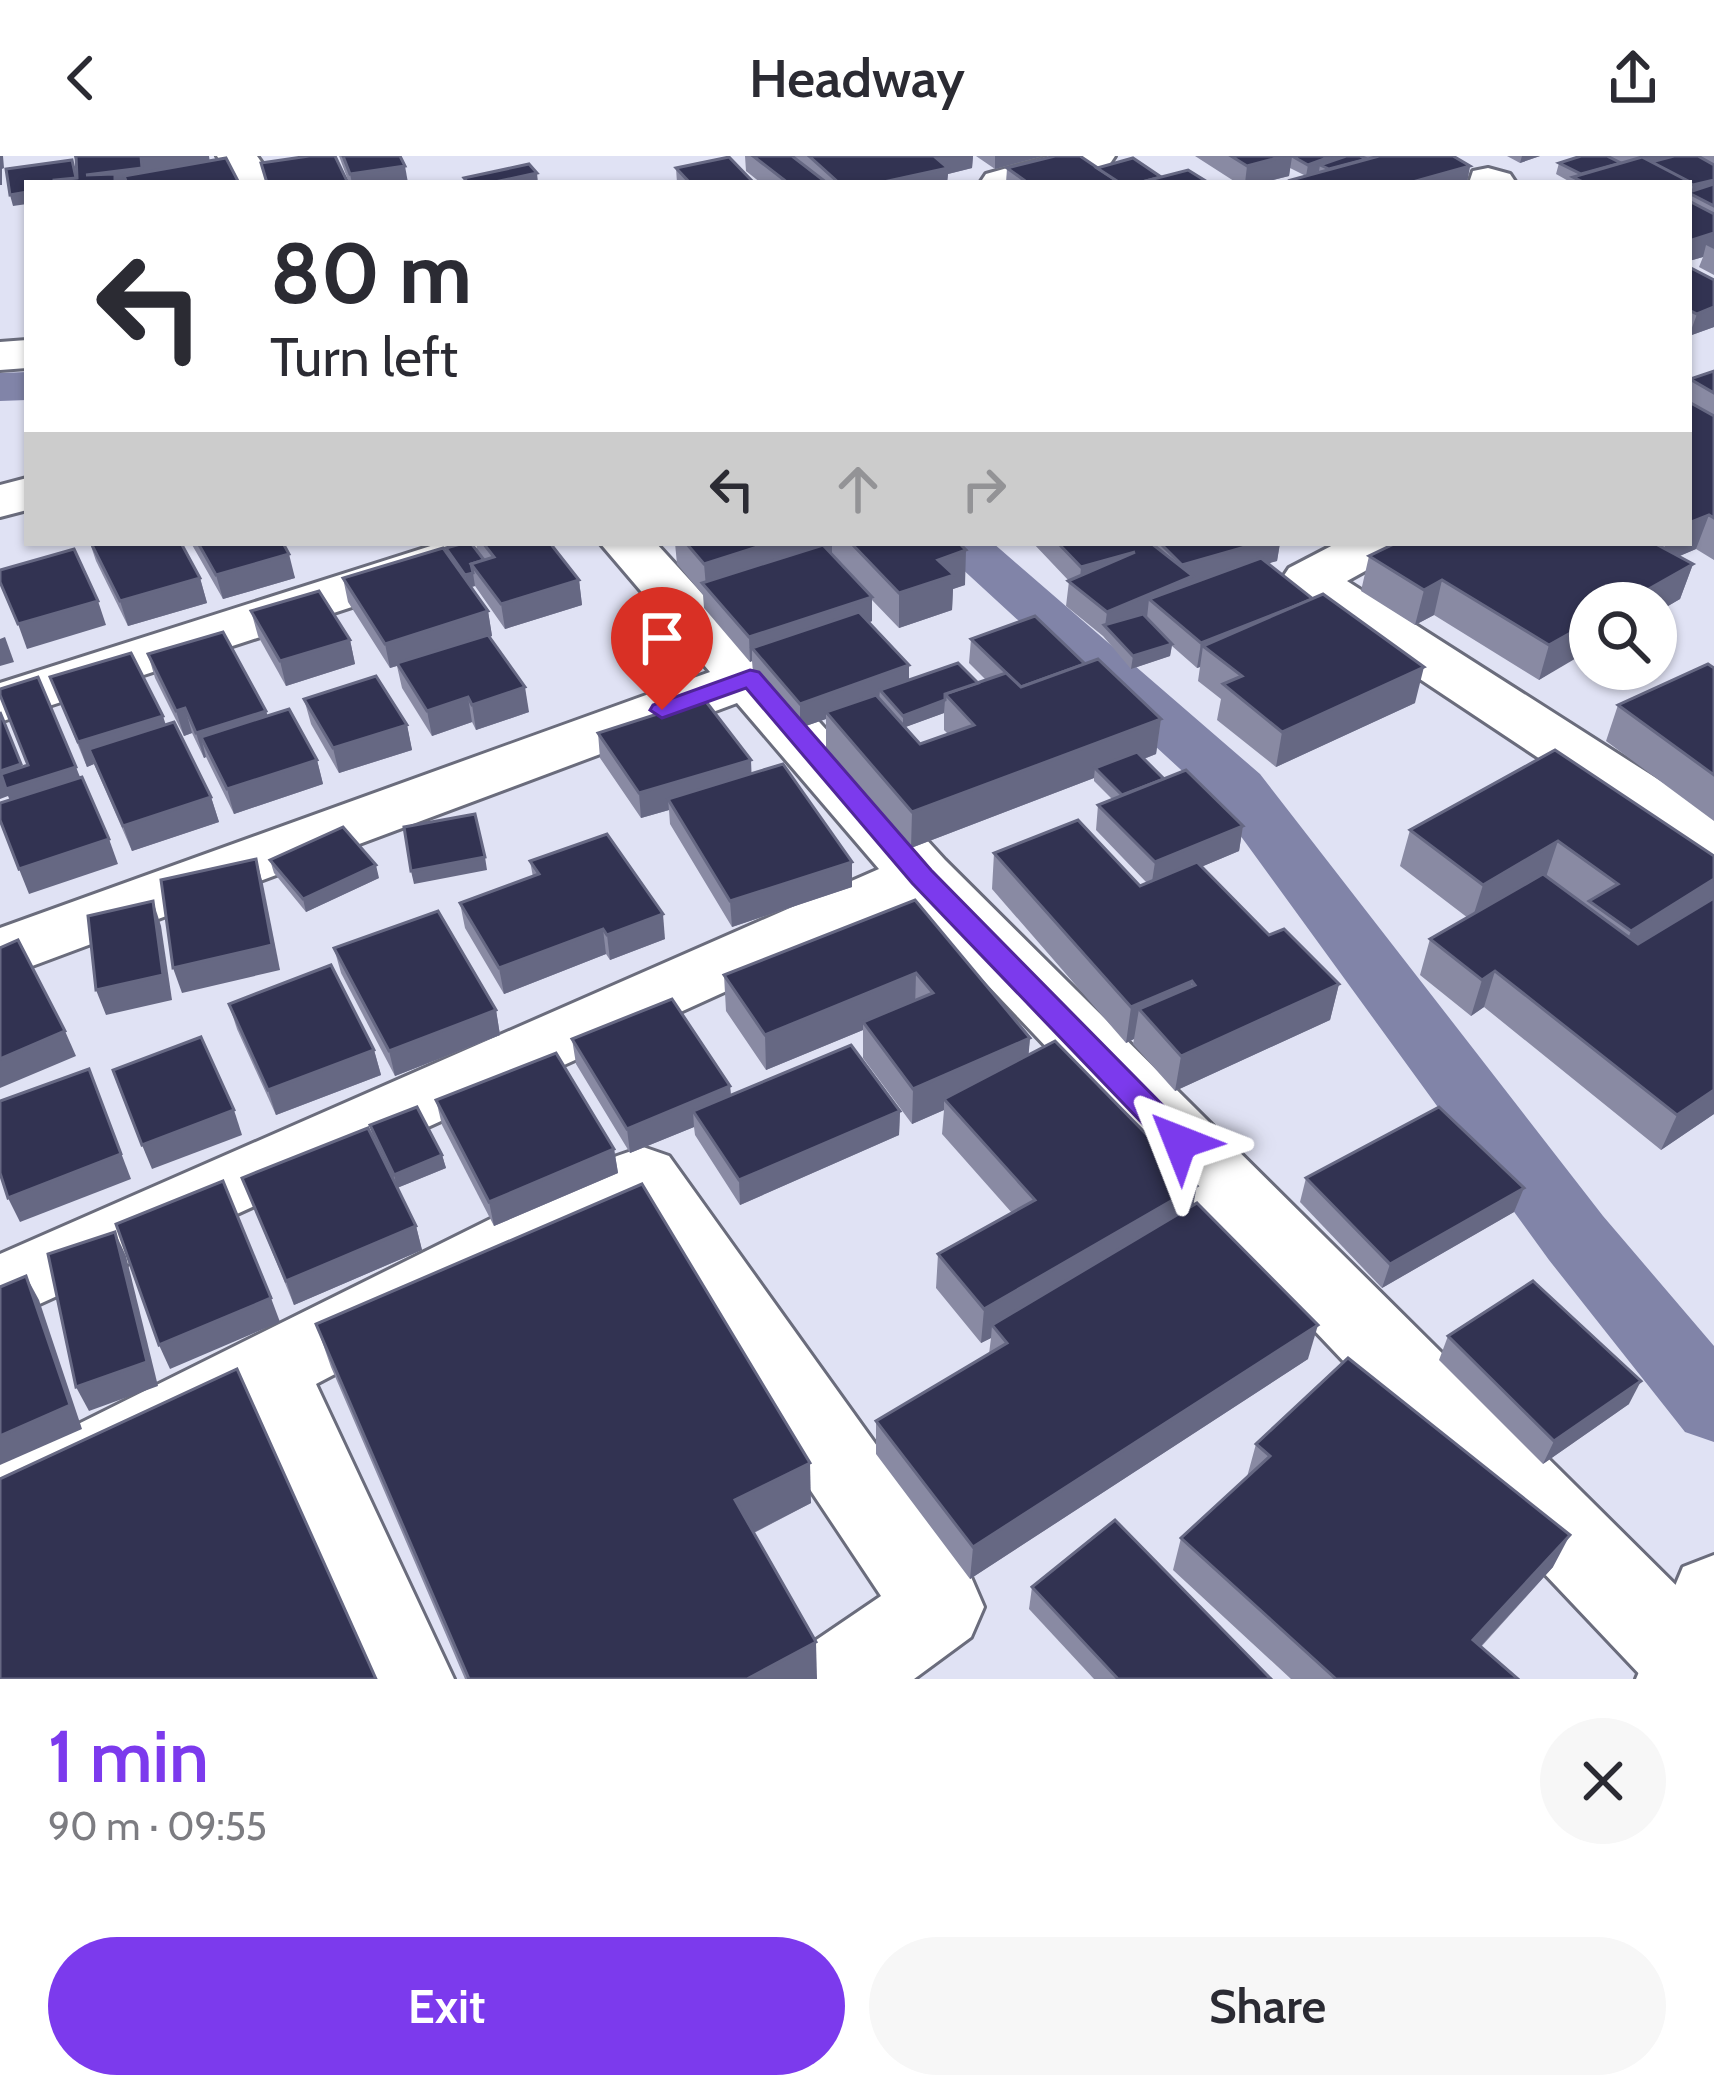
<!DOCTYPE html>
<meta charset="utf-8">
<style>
body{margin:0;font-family:Cabin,sans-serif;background:#f7f7f7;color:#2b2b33;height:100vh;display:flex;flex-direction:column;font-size:45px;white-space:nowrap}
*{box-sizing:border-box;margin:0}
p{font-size:39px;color:#7c7c81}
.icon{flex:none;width:66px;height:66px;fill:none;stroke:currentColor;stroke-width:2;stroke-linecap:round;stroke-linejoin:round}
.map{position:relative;height:1523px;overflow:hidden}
.drawer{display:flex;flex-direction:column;background:#fff;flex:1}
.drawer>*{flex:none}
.top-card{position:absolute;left:24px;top:24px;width:1668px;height:366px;border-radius:0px;box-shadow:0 3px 9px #0004;background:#fff;color:#2b2b33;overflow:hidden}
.controls{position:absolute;left:1569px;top:426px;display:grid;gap:24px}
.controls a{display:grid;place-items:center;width:108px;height:108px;border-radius:50%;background:#fff;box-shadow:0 3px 9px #0004;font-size:60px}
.pin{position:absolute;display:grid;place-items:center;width:102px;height:102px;color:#fff;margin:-123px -51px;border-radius:50% 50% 50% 0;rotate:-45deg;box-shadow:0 0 12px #0007}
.pin .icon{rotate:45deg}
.me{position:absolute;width:132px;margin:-66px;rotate:315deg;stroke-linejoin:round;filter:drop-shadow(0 0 9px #0008)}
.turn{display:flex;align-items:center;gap:42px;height:252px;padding:0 48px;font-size:54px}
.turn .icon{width:156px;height:156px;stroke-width:2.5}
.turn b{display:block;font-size:84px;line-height:102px}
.lanes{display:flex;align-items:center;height:114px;padding:0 48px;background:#0003;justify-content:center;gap:60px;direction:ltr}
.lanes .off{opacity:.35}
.round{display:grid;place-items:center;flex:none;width:126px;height:126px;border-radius:63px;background:#f7f7f7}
.head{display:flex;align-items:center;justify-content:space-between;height:204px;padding:0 48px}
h1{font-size:72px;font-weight:600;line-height:90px;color:#7c3aed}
.action{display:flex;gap:24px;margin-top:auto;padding:24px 48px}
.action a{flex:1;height:138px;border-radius:72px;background:#7c3aed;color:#fff;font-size:48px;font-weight:600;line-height:138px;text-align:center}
.action a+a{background:#f7f7f7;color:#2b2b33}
header{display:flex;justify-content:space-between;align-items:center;height:156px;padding:0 48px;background:#fff;font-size:54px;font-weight:600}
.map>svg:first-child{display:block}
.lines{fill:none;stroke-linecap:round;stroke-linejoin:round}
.canal{fill:#8184a8;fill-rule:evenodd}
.minor-casing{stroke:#6a6c7c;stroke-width:6}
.trunk-casing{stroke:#6a6c7c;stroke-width:6}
.minor{fill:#fff;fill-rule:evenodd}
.trunk{fill:#fff;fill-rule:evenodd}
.wall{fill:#898aa3;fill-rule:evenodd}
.shaded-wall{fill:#666883}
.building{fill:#323352;stroke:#666883;stroke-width:3}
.route{fill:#7c3aed;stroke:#51269a;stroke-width:3}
</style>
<header><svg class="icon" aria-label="back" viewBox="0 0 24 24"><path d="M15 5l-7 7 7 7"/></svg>Headway<svg class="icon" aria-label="share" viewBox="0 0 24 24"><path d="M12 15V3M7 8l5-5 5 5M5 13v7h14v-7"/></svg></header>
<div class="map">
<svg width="1714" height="1523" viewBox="0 0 1714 1523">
<rect width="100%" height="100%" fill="#e0e2f4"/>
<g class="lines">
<g class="canal">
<path d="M27 216V244L0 245V217Z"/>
<path d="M934 387H993L1260 618 1603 1060 1714 1190V1286L1685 1276 1549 1104 1216 646Z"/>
</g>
<defs>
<g id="minor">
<path d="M217 0H257L276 27H234Z"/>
<path d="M1050 0H1115L1109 9 1046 27H980L986 18Z"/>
<path d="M1488 12 1510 18 1516 27H1469L1473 15Z"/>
<path d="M27 184V212L0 214V186Z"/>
<path d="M27 322V354L0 361V329Z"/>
<path d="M440 387H522L514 398 0 566V527Z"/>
<path d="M600 387H656L945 704 1714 1467V1523H1644L913 750 0 1166V1098L879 713 737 547 0 822V772L710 516Z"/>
<path d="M1337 387H1404L1396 398 1347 425 1714 659V711L1692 704 1289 436 1281 424 1289 412Z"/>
<path d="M643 991 669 1000 971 1421 984 1451 971 1481 914 1523H792L806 1491 881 1440 630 1063 316 1228 454 1523H362L250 1263 0 1389V1307L617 1000Z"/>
</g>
<path id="trunk" d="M1714 1399V1523H1636L1683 1411Z"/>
</defs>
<use href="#minor" class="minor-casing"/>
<use href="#trunk" class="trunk-casing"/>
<use href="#minor" class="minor"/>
<use href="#trunk" class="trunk"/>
</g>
<g class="wall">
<path d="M339 0H400L408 27H349Z"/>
<path d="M745 0H973L972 12 948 18 947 27H761L746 15Z"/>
<path d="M976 0H1043L995 13Z"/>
<path d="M1195 0H1453L1470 10 1467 27H1291V24L1306 20 1290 12 1289 20 1261 27H1237Z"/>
<path d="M1507 0H1540L1520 7Z"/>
<path d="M1581 0H1714V119L1699 111 1703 101 1689 105V27H1572L1556 18 1559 7Z"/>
<path d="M676 12 754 27H675H677Z"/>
<path d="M1007 12H1097L1209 27H1006Z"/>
<path d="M1689 111 1714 124V171L1689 180Z"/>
<path d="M1714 215V404L1696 393 1679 400 1693 408 1680 443 1656 457V447L1539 524 1434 459 1415 469 1361 435 1369 400 1396 387H1689V227L1690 223Z"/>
<path d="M90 387 200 422 207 447 128 470 96 405Z"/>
<path d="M191 387H286L283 388 295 422 223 443Z"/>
<path d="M476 387H550L579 424 582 449 505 473 475 430 471 431 488 455 492 480 489 481 529 556 476 574 472 566 432 580 402 532 397 510 390 512 348 446 343 422 446 396V392L477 395Z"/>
<path d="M675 387H959L965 429 953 433 952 454 899 472 872 444V465L869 467 909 509V524L978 527 986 524 969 507 971 483 1085 508 1161 563 1156 598 1144 603 1164 623 1243 670 1239 695 1201 711 1269 779 1339 828 1330 864 1175 935 1133 888 1134 883 1126 887 992 733 994 697 1140 730 1147 727 1096 674 1098 649 1112 643 1094 625V622L911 692 826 592V563L800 572 753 516 752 505 750 506 704 452 703 439 677 408ZM944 557V574L948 578 920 588 905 571Z"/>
<path d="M1033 387H1280L1277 405 1268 407 1415 547 1276 611 1217 564 1221 543 1198 525 1200 511 1197 512 1172 490 1170 500 1131 513 1103 480 1066 450 1069 425Z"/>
<path d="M251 455 350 484 355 508 286 530 258 480Z"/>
<path d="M148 498 266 555 268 560 317 604 323 628 234 658 206 601 204 602 192 577 184 580 155 522Z"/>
<path d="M1714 512V665L1606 585 1618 549Z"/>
<path d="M50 521 166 569 211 641 219 666 132 695 94 608 87 611Z"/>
<path d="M304 543 407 569 412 594 339 617 311 568Z"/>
<path d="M598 577 751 604V618L852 706V731L732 771 670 668 669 654 641 662 600 602Z"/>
<path d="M1555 594 1714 700V958L1661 994 1484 851 1471 860 1420 819 1430 783 1468 762 1400 710 1410 674Z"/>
<path d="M270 704 379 722 306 756 274 717Z"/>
<path d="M530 705 665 783 610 804 606 798 504 838 465 772 460 747 533 721Z"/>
<path d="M915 744 1030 882 1028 899 1193 1049 1308 1203 970 1423 876 1298V1265L989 1198 991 1182 981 1187 936 1132 938 1098 1012 1057 942 978 944 954 912 968 863 902V874L766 914 726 855 724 819Z"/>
<path d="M334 792 496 854 500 879 395 920 341 817Z"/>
<path d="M229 848 374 894 381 919 276 959 237 873Z"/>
<path d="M572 883 730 930 731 939 900 955 899 979 740 1049 695 979 694 971 630 997 576 908Z"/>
<path d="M436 944 614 993 618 1017 494 1070 442 969Z"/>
<path d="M370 969 442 999 446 1012 397 1032 373 982Z"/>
<path d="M242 1022 416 1070 422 1094 294 1149Z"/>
<path d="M1306 1022 1524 1032 1514 1056 1382 1132 1300 1046Z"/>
<path d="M316 1168 811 1347 754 1377 817 1523H465L331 1211Z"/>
<path d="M1448 1180 1629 1248 1543 1308 1439 1204Z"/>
<path d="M1256 1288 1553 1411 1481 1491 1518 1523H1291L1173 1414 1181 1382 1247 1321Z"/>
<path d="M1032 1431 1271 1523H1094L1029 1453Z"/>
</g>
<g class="shaded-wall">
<path d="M0 0H3L4 12 2 13V29H0Z"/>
<path d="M74 0H209L211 14 124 20 126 27H88L86 19 77 10Z"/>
<path d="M933 0H973L972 12 948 18 947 27H879Z"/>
<path d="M995 0H1043L995 13Z"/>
<path d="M1284 0H1294L1292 1 1289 20 1261 27H1245L1247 10Z"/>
<path d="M1332 0H1344L1320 9 1319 15 1306 20 1308 9Z"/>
<path d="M1522 0H1540L1520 7Z"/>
<path d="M1644 0H1675L1630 14Z"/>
<path d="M405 10 408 27H352L350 18Z"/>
<path d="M1470 10 1467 27H1409Z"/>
<path d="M537 17 538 27H490Z"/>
<path d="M1714 24V34L1691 38 1693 29Z"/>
<path d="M27 36V48L13 50 10 39Z"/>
<path d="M1714 77V93L1706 89 1703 101 1689 105V85Z"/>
<path d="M1714 151V171L1689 180 1697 158Z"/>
<path d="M1709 359 1696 393 1659 409 1666 387H1689V367Z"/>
<path d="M770 387H832V402L706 431 704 408Z"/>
<path d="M1259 387H1280L1277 405 1149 443 1147 462 1105 470 1107 456 1182 409Z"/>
<path d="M966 394 965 429 953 433 952 454 899 472V437L938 404Z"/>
<path d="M1135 396 1132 420 1079 435 1081 411Z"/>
<path d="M289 398 295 422 223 443 216 419Z"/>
<path d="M1693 408 1680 443 1656 457V447H1624Z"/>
<path d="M473 417 475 430 467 432 465 419Z"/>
<path d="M200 422 207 447 128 470 120 445Z"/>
<path d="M579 424 582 449 505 473 501 448Z"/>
<path d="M1442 424 1434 459 1415 469 1424 434Z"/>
<path d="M872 441V465L761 502 752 492V505L750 506 749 481Z"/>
<path d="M1314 444 1203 490 1200 511 1197 512 1201 487Z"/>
<path d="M98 445 106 469 27 493 18 468Z"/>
<path d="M488 455 492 480 390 512 385 488Z"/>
<path d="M1590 466V494L1539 524 1549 489Z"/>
<path d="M5 481 14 506 0 510V483Z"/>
<path d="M350 484 355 508 286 530 280 505Z"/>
<path d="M1172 488 1170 500 1131 513 1133 500Z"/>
<path d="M909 509V534H880L879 544 826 556V563L800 572V548Z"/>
<path d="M1424 511 1415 547 1276 611 1282 576Z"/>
<path d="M525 531 529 556 476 574 472 549Z"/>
<path d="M468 541 472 566 432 580 427 555Z"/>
<path d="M945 544 944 557 903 572V560Z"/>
<path d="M185 552 192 577 184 580 176 555Z"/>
<path d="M266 555 273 580 201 581 206 601 204 602 196 577Z"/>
<path d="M163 560 171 585 89 593 94 608 87 611 78 586Z"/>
<path d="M1161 563 1156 598 1102 619 1095 612 1094 622 911 692 912 656Z"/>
<path d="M407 569 412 594 339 617 333 592Z"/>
<path d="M317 604 323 628 234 658 227 633Z"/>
<path d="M751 604 752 629 668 643 669 654 641 662 639 637Z"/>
<path d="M21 608 28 626 76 611 86 636 16 658 8 640 0 643V615Z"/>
<path d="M211 641 219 666 132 695 123 670Z"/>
<path d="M1243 670 1239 695 1151 732 1155 706Z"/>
<path d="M109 683 118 708 29 738 19 713Z"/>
<path d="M1558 685 1546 721 1472 764 1483 729Z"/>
<path d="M485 701 487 714 414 728 411 715Z"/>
<path d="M256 703 263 728 280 814 182 837 173 812Z"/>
<path d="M852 706V731L732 771 730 745Z"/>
<path d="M376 709 379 722 306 756 303 743Z"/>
<path d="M1714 723V749L1617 811 1631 775Z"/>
<path d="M153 745 161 770 172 844 106 859 96 834Z"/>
<path d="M663 758 665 783 610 804 607 779Z"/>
<path d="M603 773 606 798 504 838 499 812Z"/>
<path d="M1495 815 1484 851 1471 860 1482 824Z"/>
<path d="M916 817 915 853 863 866V874L766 914 765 879Z"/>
<path d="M1192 825 1186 861 1139 853 1134 883 1126 887 1131 851Z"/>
<path d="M1339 828 1330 864 1175 935 1181 900Z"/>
<path d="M496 854 500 879 395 920 389 895Z"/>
<path d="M65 875 76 900 0 932V903Z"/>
<path d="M1030 882 1027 917 944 943V954L912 968 913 933Z"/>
<path d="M374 894 381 919 276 959 268 934Z"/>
<path d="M89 913 131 1023 20 1066 8 1042Z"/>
<path d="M730 930 732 955H693L694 971 630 997 627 973Z"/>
<path d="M1714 934V958L1661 994 1677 959Z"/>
<path d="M234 954 242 979 152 1013 142 989Z"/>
<path d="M900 955 899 979 740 1049 739 1024Z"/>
<path d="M614 993 618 1017 494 1070 489 1046Z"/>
<path d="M442 999 446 1012 397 1032 394 1019Z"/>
<path d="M1197 1030 1190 1065 992 1169 991 1182 981 1187 984 1153Z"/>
<path d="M1524 1032 1514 1056 1382 1132 1390 1108Z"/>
<path d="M416 1070 422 1094 294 1149 286 1125Z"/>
<path d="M115 1076 126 1100 158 1230 89 1255 76 1231Z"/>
<path d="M26 1120 39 1144 82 1273 0 1309V1280Z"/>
<path d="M271 1142 280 1166 170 1213 159 1189Z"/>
<path d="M1318 1169 1308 1203 970 1423 973 1391Z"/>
<path d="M1641 1225 1629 1248 1543 1308 1554 1285Z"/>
<path d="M810 1307 811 1347 739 1384 735 1344Z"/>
<path d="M1570 1379 1553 1411 1458 1515 1473 1484Z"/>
<path d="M816 1486 817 1523H747Z"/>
</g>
<g class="building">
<path d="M76 0H143H141L142 12 86 19 115 18V27H54V24L77 22Z"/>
<path d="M309 0H335L348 27H267L261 7Z"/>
<path d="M343 0H400L405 10 350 18Z"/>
<path d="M753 0H792L827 27H788Z"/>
<path d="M809 0H934L948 12 879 27H839Z"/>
<path d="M1055 0H1080L1120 27H1028L1007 12Z"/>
<path d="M1231 0H1285L1247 10Z"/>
<path d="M1292 0H1332L1308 9Z"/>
<path d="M1346 0H1360L1367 3 1329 13 1320 9Z"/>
<path d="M1379 0H1453L1470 10 1409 27H1296L1291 24Z"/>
<path d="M1581 0H1607L1621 7 1581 18 1559 7Z"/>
<path d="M1674 0H1698L1714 9V24L1693 29 1651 6Z"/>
<path d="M729 1 754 27H690L676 12Z"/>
<path d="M1642 1 1688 25 1682 27H1585L1573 21Z"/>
<path d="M226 2 239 27H127L124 20Z"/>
<path d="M1133 2 1161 21 1138 27H1120L1097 12Z"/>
<path d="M72 4 76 22 54 24V27H27V36L10 39 6 13Z"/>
<path d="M529 8 537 17 490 27H468L464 22Z"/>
<path d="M1188 14 1209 27H1138Z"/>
<path d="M1714 28V50L1689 37V36Z"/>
<path d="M1689 45 1714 58V77L1689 85Z"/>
<path d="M1689 111 1714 124V151L1697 158 1689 154Z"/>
<path d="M1714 215V237L1690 223Z"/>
<path d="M1689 246 1714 260V362L1709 359 1689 367Z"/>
<path d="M91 387H181L200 422 120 445Z"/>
<path d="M198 387H283L289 398 216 419Z"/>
<path d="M464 387H471L484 404 471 408 473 417 465 419 446 392Z"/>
<path d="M483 387H550L579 424 501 448 471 408 494 401Z"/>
<path d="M686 387H770L704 408Z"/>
<path d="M851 387H959L966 394 938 404 954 419 899 437Z"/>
<path d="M1058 387H1151L1193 420 1107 456 1068 425 1135 396 1081 411Z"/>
<path d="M1160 387H1259L1182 409Z"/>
<path d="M1396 387H1654L1693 408 1624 447H1590V466L1549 489 1442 424 1424 434 1369 400Z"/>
<path d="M823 389 872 441 749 481 702 427Z"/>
<path d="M443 392 488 455 385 488 343 422Z"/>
<path d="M74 393 98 445 18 468 0 426V414Z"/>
<path d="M1261 402 1313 443 1201 487 1149 443Z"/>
<path d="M319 435 350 484 280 505 251 455Z"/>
<path d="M1323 438 1424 511 1282 576 1223 528 1242 520 1203 490Z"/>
<path d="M859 456 909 509 800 548 752 492Z"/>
<path d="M1143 458 1172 488 1133 500 1104 469Z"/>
<path d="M1035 460 1085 508 1021 531 971 483Z"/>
<path d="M223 476 266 555 196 577 185 552 176 555 148 498Z"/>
<path d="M488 479 525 531 472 549 468 541 427 555 397 507Z"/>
<path d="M131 497 163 560 78 586 50 521Z"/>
<path d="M1098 503 1161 563 912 656 826 556 876 539 920 588 974 569 945 538 1006 517 1021 531Z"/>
<path d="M958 507 978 527 945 538V544L903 560 880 534Z"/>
<path d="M1708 508 1714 512V619L1618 549Z"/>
<path d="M376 520 407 569 333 592 304 543Z"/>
<path d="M38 521 76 611 6 633 1 618 28 609 0 539V533Z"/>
<path d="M704 543 751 604 639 637 598 577Z"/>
<path d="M289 553 317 604 227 633 201 581Z"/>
<path d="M0 556 21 608 0 615Z"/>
<path d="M174 566 211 641 123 670 89 593Z"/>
<path d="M1555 594 1714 700V723L1631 775 1589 745 1618 728 1558 685 1483 729 1410 674Z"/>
<path d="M1137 596 1164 623 1122 639 1095 612Z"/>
<path d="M783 608 852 706 730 745 668 643Z"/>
<path d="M1186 614 1243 670 1155 706 1098 649Z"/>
<path d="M82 621 109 683 19 713 0 664V647Z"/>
<path d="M475 658 485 701 411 715 404 671Z"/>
<path d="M1078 664 1140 730 1197 706 1269 779 1284 773 1339 828 1181 900 1139 853 1195 829 1192 825 1131 851 994 697Z"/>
<path d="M343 671 376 709 303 743 270 704Z"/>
<path d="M607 678 663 758 607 779 603 773 499 812 460 747 539 718 530 705Z"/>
<path d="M256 703 272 789 173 812 161 724Z"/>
<path d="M1543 718 1638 788 1714 742V934L1677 959 1495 815 1482 824 1430 783Z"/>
<path d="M915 744 1030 882 913 933 863 866 933 837 916 817 765 879 724 819Z"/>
<path d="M153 745 163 819 96 834 88 760Z"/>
<path d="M438 755 496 854 389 895 334 792Z"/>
<path d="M18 784 65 875 0 903V792Z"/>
<path d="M331 809 374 894 268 934 229 848Z"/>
<path d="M672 843 730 930 627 973 572 883Z"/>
<path d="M201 881 234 954 142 989 113 914Z"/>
<path d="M1055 885 1197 1030 984 1153 938 1098 1035 1044 944 943Z"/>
<path d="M851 889 900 955 739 1024 693 955Z"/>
<path d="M556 897 614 993 489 1046 436 944Z"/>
<path d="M89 913 121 998 8 1042 0 1017V945Z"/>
<path d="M417 951 442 999 394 1019 370 969Z"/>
<path d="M1439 951 1524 1032 1390 1108 1306 1022Z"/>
<path d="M368 972 416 1070 286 1125 242 1022Z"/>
<path d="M223 1025 271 1142 159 1189 116 1068Z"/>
<path d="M642 1028 810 1307 735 1344 816 1486 747 1523H469L316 1168Z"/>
<path d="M1197 1047 1318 1169 973 1391 876 1265 1007 1187 992 1169Z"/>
<path d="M115 1076 147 1206 76 1231 48 1098Z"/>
<path d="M26 1120 70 1249 0 1280V1131Z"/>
<path d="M1533 1125 1641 1225 1554 1285 1448 1180Z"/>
<path d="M1348 1202 1570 1379 1473 1484 1518 1523H1336L1181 1382 1270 1300 1256 1288Z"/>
<path d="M237 1213 376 1523H0V1323Z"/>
<path d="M1115 1364 1271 1523H1118L1032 1431Z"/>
</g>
<path class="route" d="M750 514 759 516 931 714 1191 978 1195 986 1191 995H1169L912 727 746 532 662 562 650 554 653 549Z"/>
</svg>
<div class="controls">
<a><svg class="icon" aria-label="search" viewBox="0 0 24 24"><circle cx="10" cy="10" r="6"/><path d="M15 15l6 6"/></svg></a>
</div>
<div class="pin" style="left:662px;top:554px;background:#d93025"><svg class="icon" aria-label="arrive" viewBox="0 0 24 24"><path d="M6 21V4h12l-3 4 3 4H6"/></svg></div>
<svg class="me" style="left:1180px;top:986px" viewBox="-20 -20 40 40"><path d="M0-17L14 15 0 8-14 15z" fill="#7c3aed" stroke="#fff" stroke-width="4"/></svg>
<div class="top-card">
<div class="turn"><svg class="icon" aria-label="left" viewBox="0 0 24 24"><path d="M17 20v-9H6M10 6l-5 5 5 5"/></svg><div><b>80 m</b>Turn left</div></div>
<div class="lanes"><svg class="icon" aria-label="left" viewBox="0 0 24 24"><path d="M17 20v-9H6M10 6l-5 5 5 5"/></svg><svg class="icon off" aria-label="ahead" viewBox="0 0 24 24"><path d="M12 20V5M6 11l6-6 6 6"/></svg><svg class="icon off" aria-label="right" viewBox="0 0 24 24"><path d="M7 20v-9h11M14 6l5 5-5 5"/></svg></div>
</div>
</div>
<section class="drawer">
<div class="head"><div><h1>1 min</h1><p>90 m · 09:55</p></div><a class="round"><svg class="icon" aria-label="close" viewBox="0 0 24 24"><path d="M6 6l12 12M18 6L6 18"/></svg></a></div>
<div class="action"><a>Exit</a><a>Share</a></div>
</section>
